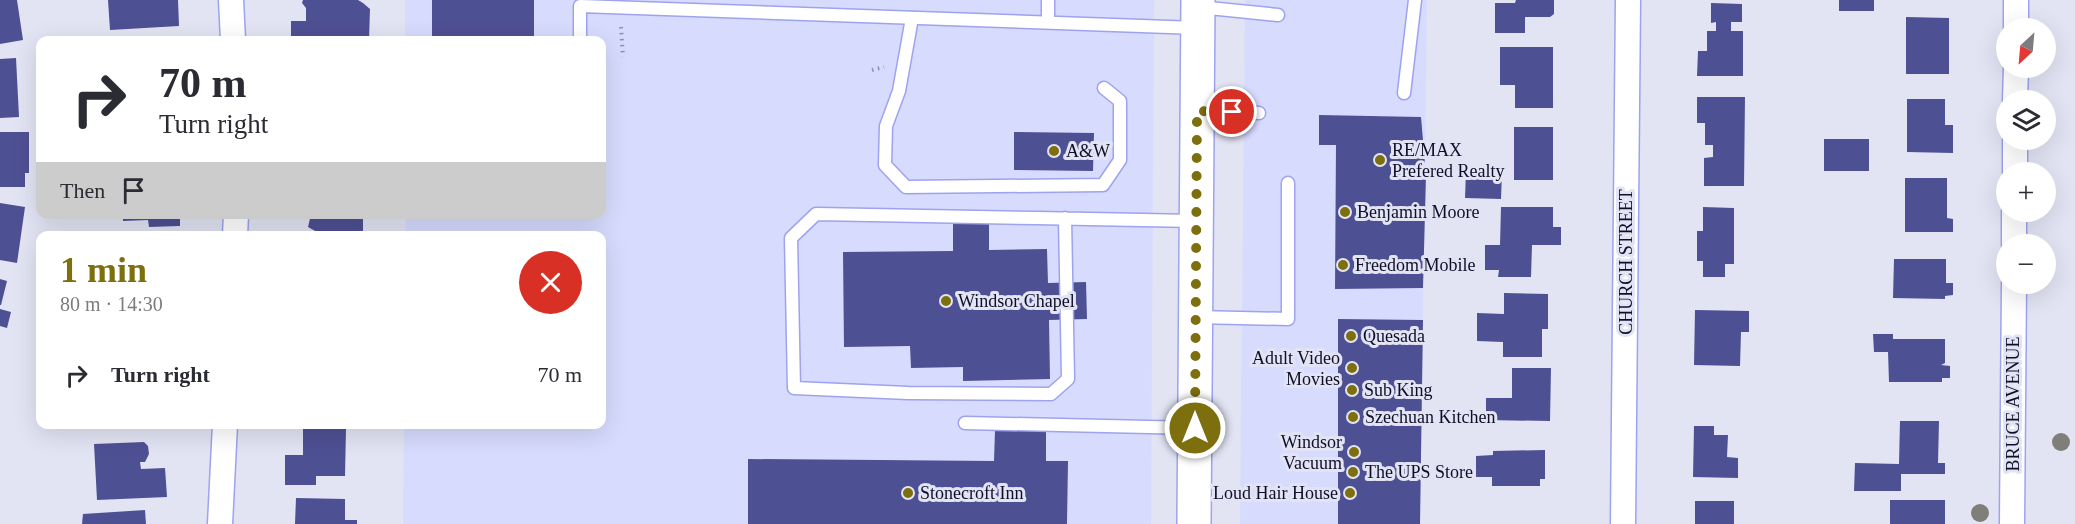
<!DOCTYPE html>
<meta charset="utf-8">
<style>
body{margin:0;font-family:Georgia,serif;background:#f7f7f7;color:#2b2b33;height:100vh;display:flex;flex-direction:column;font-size:22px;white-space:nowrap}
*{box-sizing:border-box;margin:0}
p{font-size:20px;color:#7c7c81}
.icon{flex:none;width:33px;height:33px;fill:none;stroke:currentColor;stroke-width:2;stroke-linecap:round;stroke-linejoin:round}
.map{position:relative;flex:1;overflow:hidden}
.panel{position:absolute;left:36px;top:231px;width:570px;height:198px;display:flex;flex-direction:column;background:#fff;border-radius:12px;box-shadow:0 6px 24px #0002}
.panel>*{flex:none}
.hud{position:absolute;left:36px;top:36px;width:570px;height:183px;border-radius:12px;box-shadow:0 6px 24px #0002;background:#fff;color:#2b2b33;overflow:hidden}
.needle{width:39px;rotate:206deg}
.buttons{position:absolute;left:1996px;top:18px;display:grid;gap:12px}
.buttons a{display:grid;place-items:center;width:60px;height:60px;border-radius:50%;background:#fff;box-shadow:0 6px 24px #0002;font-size:30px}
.pin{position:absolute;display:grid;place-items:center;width:51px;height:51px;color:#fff;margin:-26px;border:3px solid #fff;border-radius:50%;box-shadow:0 2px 6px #0007}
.me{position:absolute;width:66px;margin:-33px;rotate:0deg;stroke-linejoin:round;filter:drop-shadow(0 0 4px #0008)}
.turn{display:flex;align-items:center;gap:21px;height:126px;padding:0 24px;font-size:27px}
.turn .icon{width:78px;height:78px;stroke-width:2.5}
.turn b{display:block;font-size:42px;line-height:51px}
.then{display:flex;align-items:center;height:57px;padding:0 24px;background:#0003;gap:12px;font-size:22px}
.round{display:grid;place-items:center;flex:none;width:63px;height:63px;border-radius:32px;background:#f7f7f7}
.summary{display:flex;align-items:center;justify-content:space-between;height:102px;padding:0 24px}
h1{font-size:36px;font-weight:700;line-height:45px;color:#7d6f0e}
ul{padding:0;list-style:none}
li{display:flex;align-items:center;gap:18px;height:84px;padding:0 24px}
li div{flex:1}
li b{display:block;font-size:22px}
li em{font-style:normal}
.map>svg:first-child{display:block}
.built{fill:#d7dbfe}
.building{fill:#4e5094}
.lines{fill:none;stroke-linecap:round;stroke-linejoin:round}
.lane-casing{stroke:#9da3ee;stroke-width:15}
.street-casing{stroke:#9da3ee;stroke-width:27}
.primary-casing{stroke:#9da3ee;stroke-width:36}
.path{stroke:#9091a5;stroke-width:4;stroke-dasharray:1.5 4.5;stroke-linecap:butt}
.lane{stroke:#fff;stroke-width:12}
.street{stroke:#fff;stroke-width:24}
.primary{stroke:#fff;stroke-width:33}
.tree{fill:#7f7e79}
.route{stroke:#7d6f0e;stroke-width:10;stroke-dasharray:0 18}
.poi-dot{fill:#7d6f0e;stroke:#e2e4f4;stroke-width:2}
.labels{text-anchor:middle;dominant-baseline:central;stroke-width:6;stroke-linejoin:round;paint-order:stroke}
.poi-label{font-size:18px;fill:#0e0e29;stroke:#e2e4f4;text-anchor:start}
.street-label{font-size:18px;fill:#0e0e29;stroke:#e2e4f4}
</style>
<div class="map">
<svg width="2075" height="524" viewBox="0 0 2075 524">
<rect width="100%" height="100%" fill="#e2e4f4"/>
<g class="built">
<path d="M405 0H1154L1151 524H403L404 425 602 424V236L405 235 406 215 602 214V40H405Z"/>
<path d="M1245 0H1427L1420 524H1240Z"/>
</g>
<g class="building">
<path d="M0 0H17L23 40 0 44Z"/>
<path d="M108 0H178L179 26 110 30Z"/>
<path d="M303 0H358L363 3 370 9 369 40H291V21H306V8L302 3Z"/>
<rect x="432" y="0" width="102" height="40"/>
<path d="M1516 0H1554V14L1550 17H1525V33H1495V3H1515Z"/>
<rect x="1839" y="0" width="35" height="11"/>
<path d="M1711 3 1742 4V22H1731V31H1743V76H1697L1698 51H1707V31H1716V22L1711 23Z"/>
<path d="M1906 17 1949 18V74H1906Z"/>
<path d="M1500 47H1553V108H1515V85H1500Z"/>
<path d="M16 58 19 117 0 118V59Z"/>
<path d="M1697 97H1745L1744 186H1704V158L1713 157V145H1705V123H1697Z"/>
<path d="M1907 99H1945V125H1953V153L1907 152Z"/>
<path d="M1319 115 1421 117 1426 176 1423 288 1335 289 1336 145H1319Z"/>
<rect x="1514" y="127" width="39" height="53"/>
<path d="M0 132H29V173H25V187H0Z"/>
<path d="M1014 132 1094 133 1093 171 1014 170Z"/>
<rect x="1824" y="139" width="45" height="32"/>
<path d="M1466 171 1502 172 1501 199 1465 198Z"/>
<path d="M1905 178H1947V218L1953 219V232H1905Z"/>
<path d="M0 203 25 207 17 263 0 260Z"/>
<path d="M1501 207H1553V227H1561V245H1532L1531 277H1498L1499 270H1485V245H1500Z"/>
<path d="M1703 207 1734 208V264H1725V277H1703V261H1697V231H1703Z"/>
<path d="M123 214H180V226L149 227 148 220 123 221Z"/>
<path d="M311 214H363V236H317V232L308 227Z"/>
<path d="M989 220V250L1047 249 1048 283 1086 282 1087 319 1049 320 1050 379 963 381V367L911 368 910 346 844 347 843 252 953 251V221Z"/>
<path d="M1894 259H1946V283H1953V295L1945 296V299L1893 298Z"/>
<path d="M0 279 7 281 1 305H0Z"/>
<path d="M1504 293 1548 294V329H1542V357H1503V342L1477 341V313L1504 314Z"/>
<path d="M0 309 11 312 7 328 0 326Z"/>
<path d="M1695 310 1749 311V332H1741L1740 366 1694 365Z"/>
<path d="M1338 319 1423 320 1420 524H1338Z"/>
<path d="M1873 334H1893V339H1945V363L1941 365 1950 366V378H1942V382H1889L1888 352H1874Z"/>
<path d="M1512 368H1551L1550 421 1486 420V398H1512Z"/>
<path d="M1900 421H1939L1938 463H1945V474H1901V491H1854L1855 463 1899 464Z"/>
<path d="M140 424H172V428L140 429Z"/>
<path d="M1694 426H1714V435H1728L1727 457 1738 458V478L1693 477Z"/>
<path d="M303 429H346L345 476H316V485H285V455H303Z"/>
<path d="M995 430 1046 431V461H1068L1067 524H748V459L994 461Z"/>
<path d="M144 442 148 446 149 454 145 462H140L141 469 165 468 167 497 97 500 94 444Z"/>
<path d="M1545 450V479H1540V486H1492V477H1476V456L1493 455V451Z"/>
<path d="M296 498 345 499V520H357V524H295Z"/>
<rect x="1890" y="500" width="55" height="24"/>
<rect x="1695" y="501" width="39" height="23"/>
<path d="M145 510 146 524H82L83 514Z"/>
</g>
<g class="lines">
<defs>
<g id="lane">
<path d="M1199 7 1278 15"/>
<path d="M912 18 899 91 886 126 885 165 906 187 1103 185 1120 160V101L1104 88"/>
<path d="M1048 22V0"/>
<path d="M580 40V6L1197 28"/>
<path d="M1404 93 1415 0"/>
<path d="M1199 111 1259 113"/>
<path d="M1065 218 1068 379 1051 394 908 393 794 388 791 238 816 214 1036 218 1195 221"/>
<path d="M1196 317 1288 319V183"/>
<path d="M965 423 1194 428"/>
</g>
<g id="street">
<path d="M231 0 233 40"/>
<path d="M2016 28V0"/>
<path d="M2015 100 2016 68"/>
<path d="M2015 172V140"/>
<path d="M235 236 236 214"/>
<path d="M2014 244V212"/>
<path d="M220 524 225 424"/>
<path d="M1623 524 1628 0"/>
<path d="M2012 524 2014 284"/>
</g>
<path id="primary" d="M1194 524 1198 0"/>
</defs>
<use href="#lane" class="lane-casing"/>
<use href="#street" class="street-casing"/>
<use href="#primary" class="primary-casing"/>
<g class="path">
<path d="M621 27 623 57"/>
<path d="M872 70 884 67"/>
</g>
<use href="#lane" class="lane"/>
<use href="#street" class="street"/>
<use href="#primary" class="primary"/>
</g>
<g class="tree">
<circle cx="2061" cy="442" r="9"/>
<circle cx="1980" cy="513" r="9"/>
</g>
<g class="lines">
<path class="route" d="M1195 428 1197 111 1232 112"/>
</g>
<g class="poi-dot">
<circle cx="1054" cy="151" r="6"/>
<circle cx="1380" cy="160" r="6"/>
<circle cx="1345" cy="212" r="6"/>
<circle cx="1343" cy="265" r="6"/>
<circle cx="946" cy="301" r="6"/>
<circle cx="1351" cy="336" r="6"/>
<circle cx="1352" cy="368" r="6"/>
<circle cx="1352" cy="390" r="6"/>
<circle cx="1353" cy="417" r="6"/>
<circle cx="1354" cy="452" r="6"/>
<circle cx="1353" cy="472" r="6"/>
<circle cx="908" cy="493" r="6"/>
<circle cx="1350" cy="493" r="6"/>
</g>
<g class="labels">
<g class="poi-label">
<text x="1392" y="150">RE/MAX<tspan x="1392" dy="21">Prefered Realty</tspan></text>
<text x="1066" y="151">A&amp;W</text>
<text x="1357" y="212">Benjamin Moore</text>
<text x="1355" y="265">Freedom Mobile</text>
<text x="958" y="301">Windsor Chapel</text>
<text x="1363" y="336">Quesada</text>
<text x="1340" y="358" text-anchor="end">Adult Video<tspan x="1340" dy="21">Movies</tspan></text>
<text x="1364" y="390">Sub King</text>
<text x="1365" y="417">Szechuan Kitchen</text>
<text x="1342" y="442" text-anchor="end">Windsor<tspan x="1342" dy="21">Vacuum</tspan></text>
<text x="1365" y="472">The UPS Store</text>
<text x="920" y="493">Stonecroft Inn</text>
<text x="1338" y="493" text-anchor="end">Loud Hair House</text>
</g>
<g class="street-label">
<text transform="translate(1626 262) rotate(-90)">CHURCH STREET</text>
<text transform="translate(2013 404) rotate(-90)">BRUCE AVENUE</text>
</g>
</g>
</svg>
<div class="buttons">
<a><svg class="needle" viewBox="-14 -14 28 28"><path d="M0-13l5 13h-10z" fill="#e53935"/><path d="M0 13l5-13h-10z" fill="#7c7c81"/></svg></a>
<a><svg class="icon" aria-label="layers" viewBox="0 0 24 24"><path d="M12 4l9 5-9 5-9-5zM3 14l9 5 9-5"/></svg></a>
<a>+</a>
<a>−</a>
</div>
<div class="pin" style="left:1232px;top:112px;background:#d93025"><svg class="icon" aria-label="arrive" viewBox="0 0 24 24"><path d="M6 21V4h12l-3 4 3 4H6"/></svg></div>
<svg class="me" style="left:1195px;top:428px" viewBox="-20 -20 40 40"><circle r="17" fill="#7d6f0e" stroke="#fff" stroke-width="3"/><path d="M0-11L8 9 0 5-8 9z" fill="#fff"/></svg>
<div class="hud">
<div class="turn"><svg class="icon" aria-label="right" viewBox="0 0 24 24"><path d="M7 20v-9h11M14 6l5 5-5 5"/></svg><div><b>70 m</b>Turn right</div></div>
<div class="then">Then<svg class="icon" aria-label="arrive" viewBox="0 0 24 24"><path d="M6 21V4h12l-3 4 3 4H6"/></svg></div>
</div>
<section class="panel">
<div class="summary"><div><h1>1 min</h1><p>80 m · 14:30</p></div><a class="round" style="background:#d93025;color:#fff"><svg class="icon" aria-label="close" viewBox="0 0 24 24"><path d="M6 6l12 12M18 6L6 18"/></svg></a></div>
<ul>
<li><svg class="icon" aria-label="right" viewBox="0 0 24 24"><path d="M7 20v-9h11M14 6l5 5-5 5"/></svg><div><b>Turn right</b></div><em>70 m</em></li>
</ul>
</section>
</div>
